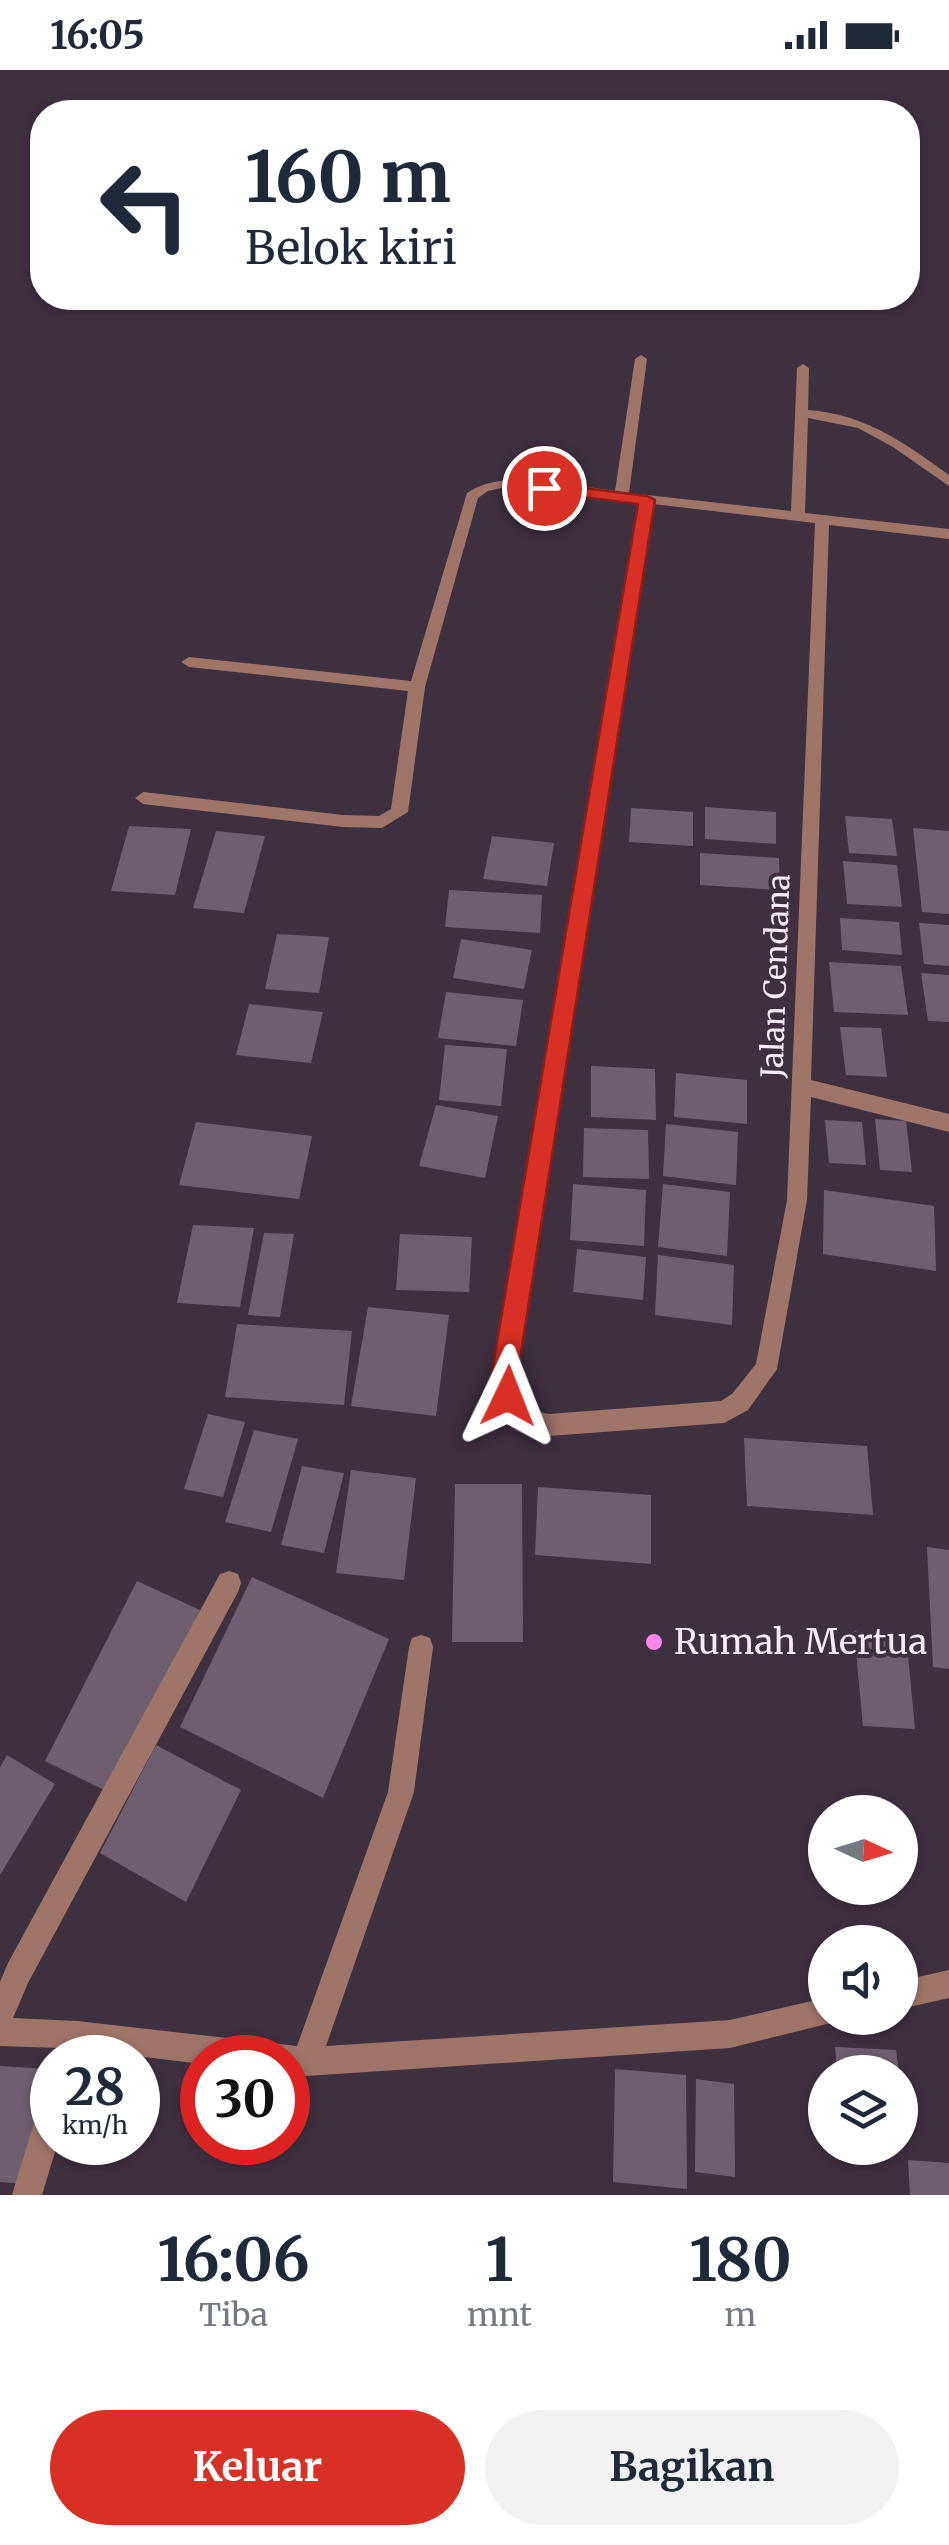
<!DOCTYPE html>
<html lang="id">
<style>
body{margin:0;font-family:Merriweather,serif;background:#f2f2f3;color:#1f2937;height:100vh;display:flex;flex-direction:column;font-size:38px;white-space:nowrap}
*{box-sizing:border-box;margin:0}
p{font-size:32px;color:#747a83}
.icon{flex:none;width:55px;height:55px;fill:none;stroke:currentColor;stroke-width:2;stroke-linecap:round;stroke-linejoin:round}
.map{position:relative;height:2125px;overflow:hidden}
.details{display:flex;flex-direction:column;background:#fff;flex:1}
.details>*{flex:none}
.top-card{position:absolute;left:30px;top:30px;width:890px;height:210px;border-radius:40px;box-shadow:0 2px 8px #0004;background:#fff;color:#1f2937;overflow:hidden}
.needle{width:65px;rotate:94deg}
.buttons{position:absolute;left:808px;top:1725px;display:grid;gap:20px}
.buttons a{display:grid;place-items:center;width:110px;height:110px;border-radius:50%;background:#fff;box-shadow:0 2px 8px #0004;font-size:50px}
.speed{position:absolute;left:30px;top:1965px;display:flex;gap:20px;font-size:50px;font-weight:700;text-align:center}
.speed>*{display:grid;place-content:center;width:130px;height:130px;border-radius:50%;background:#fff;box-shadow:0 2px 8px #0004;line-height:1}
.speed small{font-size:25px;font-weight:400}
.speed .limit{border:15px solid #d22;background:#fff;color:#111}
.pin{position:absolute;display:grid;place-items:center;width:85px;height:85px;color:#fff;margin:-42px;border:5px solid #fff;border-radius:50%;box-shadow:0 2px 10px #0007}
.me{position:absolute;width:110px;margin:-55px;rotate:2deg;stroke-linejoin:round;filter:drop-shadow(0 0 8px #0008)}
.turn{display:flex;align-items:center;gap:35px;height:210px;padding:0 50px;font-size:45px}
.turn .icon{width:130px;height:130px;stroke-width:2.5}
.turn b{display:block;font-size:70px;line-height:85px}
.eta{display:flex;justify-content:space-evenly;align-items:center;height:170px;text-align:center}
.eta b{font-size:60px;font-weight:700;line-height:70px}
.button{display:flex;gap:20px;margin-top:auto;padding:20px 50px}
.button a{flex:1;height:115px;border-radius:60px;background:#d93025;color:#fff;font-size:40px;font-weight:700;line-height:115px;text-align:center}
.button a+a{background:#f2f2f3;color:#1f2937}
.status{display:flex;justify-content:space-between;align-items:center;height:70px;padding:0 50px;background:#fff;direction:ltr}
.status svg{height:28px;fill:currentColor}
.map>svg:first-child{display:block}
.building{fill:#6e5e6f}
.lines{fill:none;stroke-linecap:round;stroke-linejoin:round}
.minor{fill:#a07569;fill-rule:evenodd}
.route{fill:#d93025;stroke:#8d1f18;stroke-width:2.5}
.poi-dot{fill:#f888ea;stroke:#3f3040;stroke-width:4}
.labels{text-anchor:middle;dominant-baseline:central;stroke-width:8;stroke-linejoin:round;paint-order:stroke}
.street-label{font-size:30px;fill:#f6ecf6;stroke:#3f3040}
.near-poi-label{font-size:35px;fill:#f6ecf6;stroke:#3f3040;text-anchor:start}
</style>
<div class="status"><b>16:05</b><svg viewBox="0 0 49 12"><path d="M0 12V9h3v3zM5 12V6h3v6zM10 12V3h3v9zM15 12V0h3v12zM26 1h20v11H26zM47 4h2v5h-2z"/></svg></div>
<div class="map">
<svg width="949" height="2125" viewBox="0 0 949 2125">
<rect width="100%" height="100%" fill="#3f3040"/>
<g class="building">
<path d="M705 737 776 742V774L705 769Z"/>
<path d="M631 738 693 742V776L629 772Z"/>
<path d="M845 746 892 749 897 786 849 783Z"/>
<path d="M129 756 191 759 175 825 111 821Z"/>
<path d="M913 758 949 761V844L922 842Z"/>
<path d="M216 761 265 766 244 843 193 838Z"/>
<path d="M492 766 554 773 547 816 483 809Z"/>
<path d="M700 783 779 788 780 820 700 815Z"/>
<path d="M843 791 897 795 902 837 847 834Z"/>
<path d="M449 820 542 825 540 863 445 857Z"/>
<path d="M840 848 899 852 902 885 842 880Z"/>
<path d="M919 853 949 855V896L924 894Z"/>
<path d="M277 864 329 867 319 923 265 919Z"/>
<path d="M461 869 532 880 524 919 453 908Z"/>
<path d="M829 892 901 896 908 945 834 942Z"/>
<path d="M921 903 949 905V952L928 951Z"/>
<path d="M446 922 523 930 516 976 438 968Z"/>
<path d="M249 934 323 942 311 993 236 985Z"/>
<path d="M840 957 881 958 887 1007 846 1005Z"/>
<path d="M445 975 507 979 501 1036 439 1030Z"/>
<path d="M591 996 655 999 656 1050 591 1047Z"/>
<path d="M676 1003 747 1010V1054L674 1047Z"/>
<path d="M436 1035 498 1046 485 1108 419 1096Z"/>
<path d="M875 1049 906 1051 912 1102 880 1100Z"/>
<path d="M825 1050 862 1052 866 1095 829 1093Z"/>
<path d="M196 1052 312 1066 299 1129 179 1115Z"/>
<path d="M666 1054 738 1062 736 1115 663 1106Z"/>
<path d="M584 1058 648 1060 649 1109 583 1107Z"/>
<path d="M573 1114 646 1120 644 1176 570 1170Z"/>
<path d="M663 1114 730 1122 727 1186 658 1177Z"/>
<path d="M824 1120 934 1136 936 1201 823 1184Z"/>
<path d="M193 1155 254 1158 240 1237 177 1233Z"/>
<path d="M264 1163 294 1164 280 1247 248 1245Z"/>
<path d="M400 1164 472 1167 469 1222 396 1220Z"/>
<path d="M577 1179 646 1187 643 1230 573 1222Z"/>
<path d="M658 1185 734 1195 732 1255 655 1245Z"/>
<path d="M368 1237 449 1245 436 1346 351 1336Z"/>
<path d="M237 1254 352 1261 344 1335 225 1327Z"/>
<path d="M208 1344 245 1352 223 1427 184 1419Z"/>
<path d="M254 1360 298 1369 271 1462 225 1452Z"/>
<path d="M744 1368 867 1376 873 1445 747 1436Z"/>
<path d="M302 1396 344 1403 324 1483 281 1475Z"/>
<path d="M351 1400 416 1408 404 1510 336 1503Z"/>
<path d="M455 1414H522L523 1572H452Z"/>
<path d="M538 1417 651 1425V1494L535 1485Z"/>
<path d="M927 1477 949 1480V1599L933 1597Z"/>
<path d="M252 1507 389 1569 323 1728 180 1657Z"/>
<path d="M137 1511 200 1540 112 1724 45 1691Z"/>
<path d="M854 1561 906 1564 915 1659 863 1656Z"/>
<path d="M156 1675 241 1720 186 1832 100 1783Z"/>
<path d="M7 1685 55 1714 0 1805V1697Z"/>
<path d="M835 1977 896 1980 899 2002H837Z"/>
<path d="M0 1996 49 1999 28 2114 0 2112Z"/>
<path d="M615 1999 686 2005 687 2119 613 2112Z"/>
<path d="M696 2009 734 2014 735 2107 695 2102Z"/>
<path d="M908 2090 949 2093V2125H910Z"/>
</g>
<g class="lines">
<g class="minor">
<path d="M641 285 647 289 629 423 791 441 797 298 803 294 809 298 808 340C865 344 905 373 949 405V416L893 377 858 358 808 348 805 443 949 459V469L829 455 811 1010 949 1044V1062L811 1027 807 1130 777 1299 748 1340 724 1353 549 1366 509 1355 497 1326 494 1301 639 433 506 417 488 421 478 428 425 617 408 742 382 758 343 757 143 734 135 728 143 722 343 745 379 746 391 739 408 621 189 597 181 592 189 587 411 611 467 423C503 397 573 416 615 421L635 289ZM653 434 815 453 787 1130 756 1294 732 1324 721 1331 549 1344 524 1338 516 1301Z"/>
<path d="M229 1501 238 1504 241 1513 238 1522 28 1913 13 1948 77 1951 297 1976 388 1722 409 1577 412 1568 421 1565 430 1568 433 1577 414 1722 326 1976 730 1950 825 1928V1948H837L835 1952 730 1978 306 2006 288 2003V1988H202V1994L87 1980 84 1988H56L59 1978 0 1976V1912L8 1893 220 1504Z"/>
<path d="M949 1900V1928L900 1939V1911Z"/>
<path d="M52 2028V2072H58L42 2125H12L37 2043 42 2033Z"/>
</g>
</g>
<path class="route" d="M544 413 647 426 655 430 518 1302 520 1326 517 1335 508 1339 498 1335 492 1302 638 434 538 421 536 418Z"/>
<circle class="poi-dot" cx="654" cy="1572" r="10"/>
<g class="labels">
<g class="street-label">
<text transform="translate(775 906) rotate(-88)">Jalan Cendana</text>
</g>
<g class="near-poi-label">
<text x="674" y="1572">Rumah Mertua</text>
</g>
</g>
</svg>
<div class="buttons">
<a><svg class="needle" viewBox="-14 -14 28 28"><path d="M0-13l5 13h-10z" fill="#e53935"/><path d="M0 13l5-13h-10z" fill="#747a83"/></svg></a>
<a><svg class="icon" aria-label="sound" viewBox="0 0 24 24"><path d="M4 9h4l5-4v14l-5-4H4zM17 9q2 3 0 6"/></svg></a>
<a><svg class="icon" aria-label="layers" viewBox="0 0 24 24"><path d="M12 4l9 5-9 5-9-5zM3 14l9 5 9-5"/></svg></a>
</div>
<div class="speed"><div>28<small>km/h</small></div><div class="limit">30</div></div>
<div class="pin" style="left:544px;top:418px;background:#d93025"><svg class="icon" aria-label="arrive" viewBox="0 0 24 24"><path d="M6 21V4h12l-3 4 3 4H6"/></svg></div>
<svg class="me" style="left:508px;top:1326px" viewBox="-20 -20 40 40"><path d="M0-17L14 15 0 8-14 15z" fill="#d93025" stroke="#fff" stroke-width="4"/></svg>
<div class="top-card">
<div class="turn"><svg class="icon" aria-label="left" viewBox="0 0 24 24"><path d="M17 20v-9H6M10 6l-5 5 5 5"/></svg><div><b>160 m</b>Belok kiri</div></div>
</div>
</div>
<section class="details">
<div class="eta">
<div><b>16:06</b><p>Tiba</p></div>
<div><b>1</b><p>mnt</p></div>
<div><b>180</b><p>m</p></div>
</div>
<div class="button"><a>Keluar</a><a>Bagikan</a></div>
</section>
